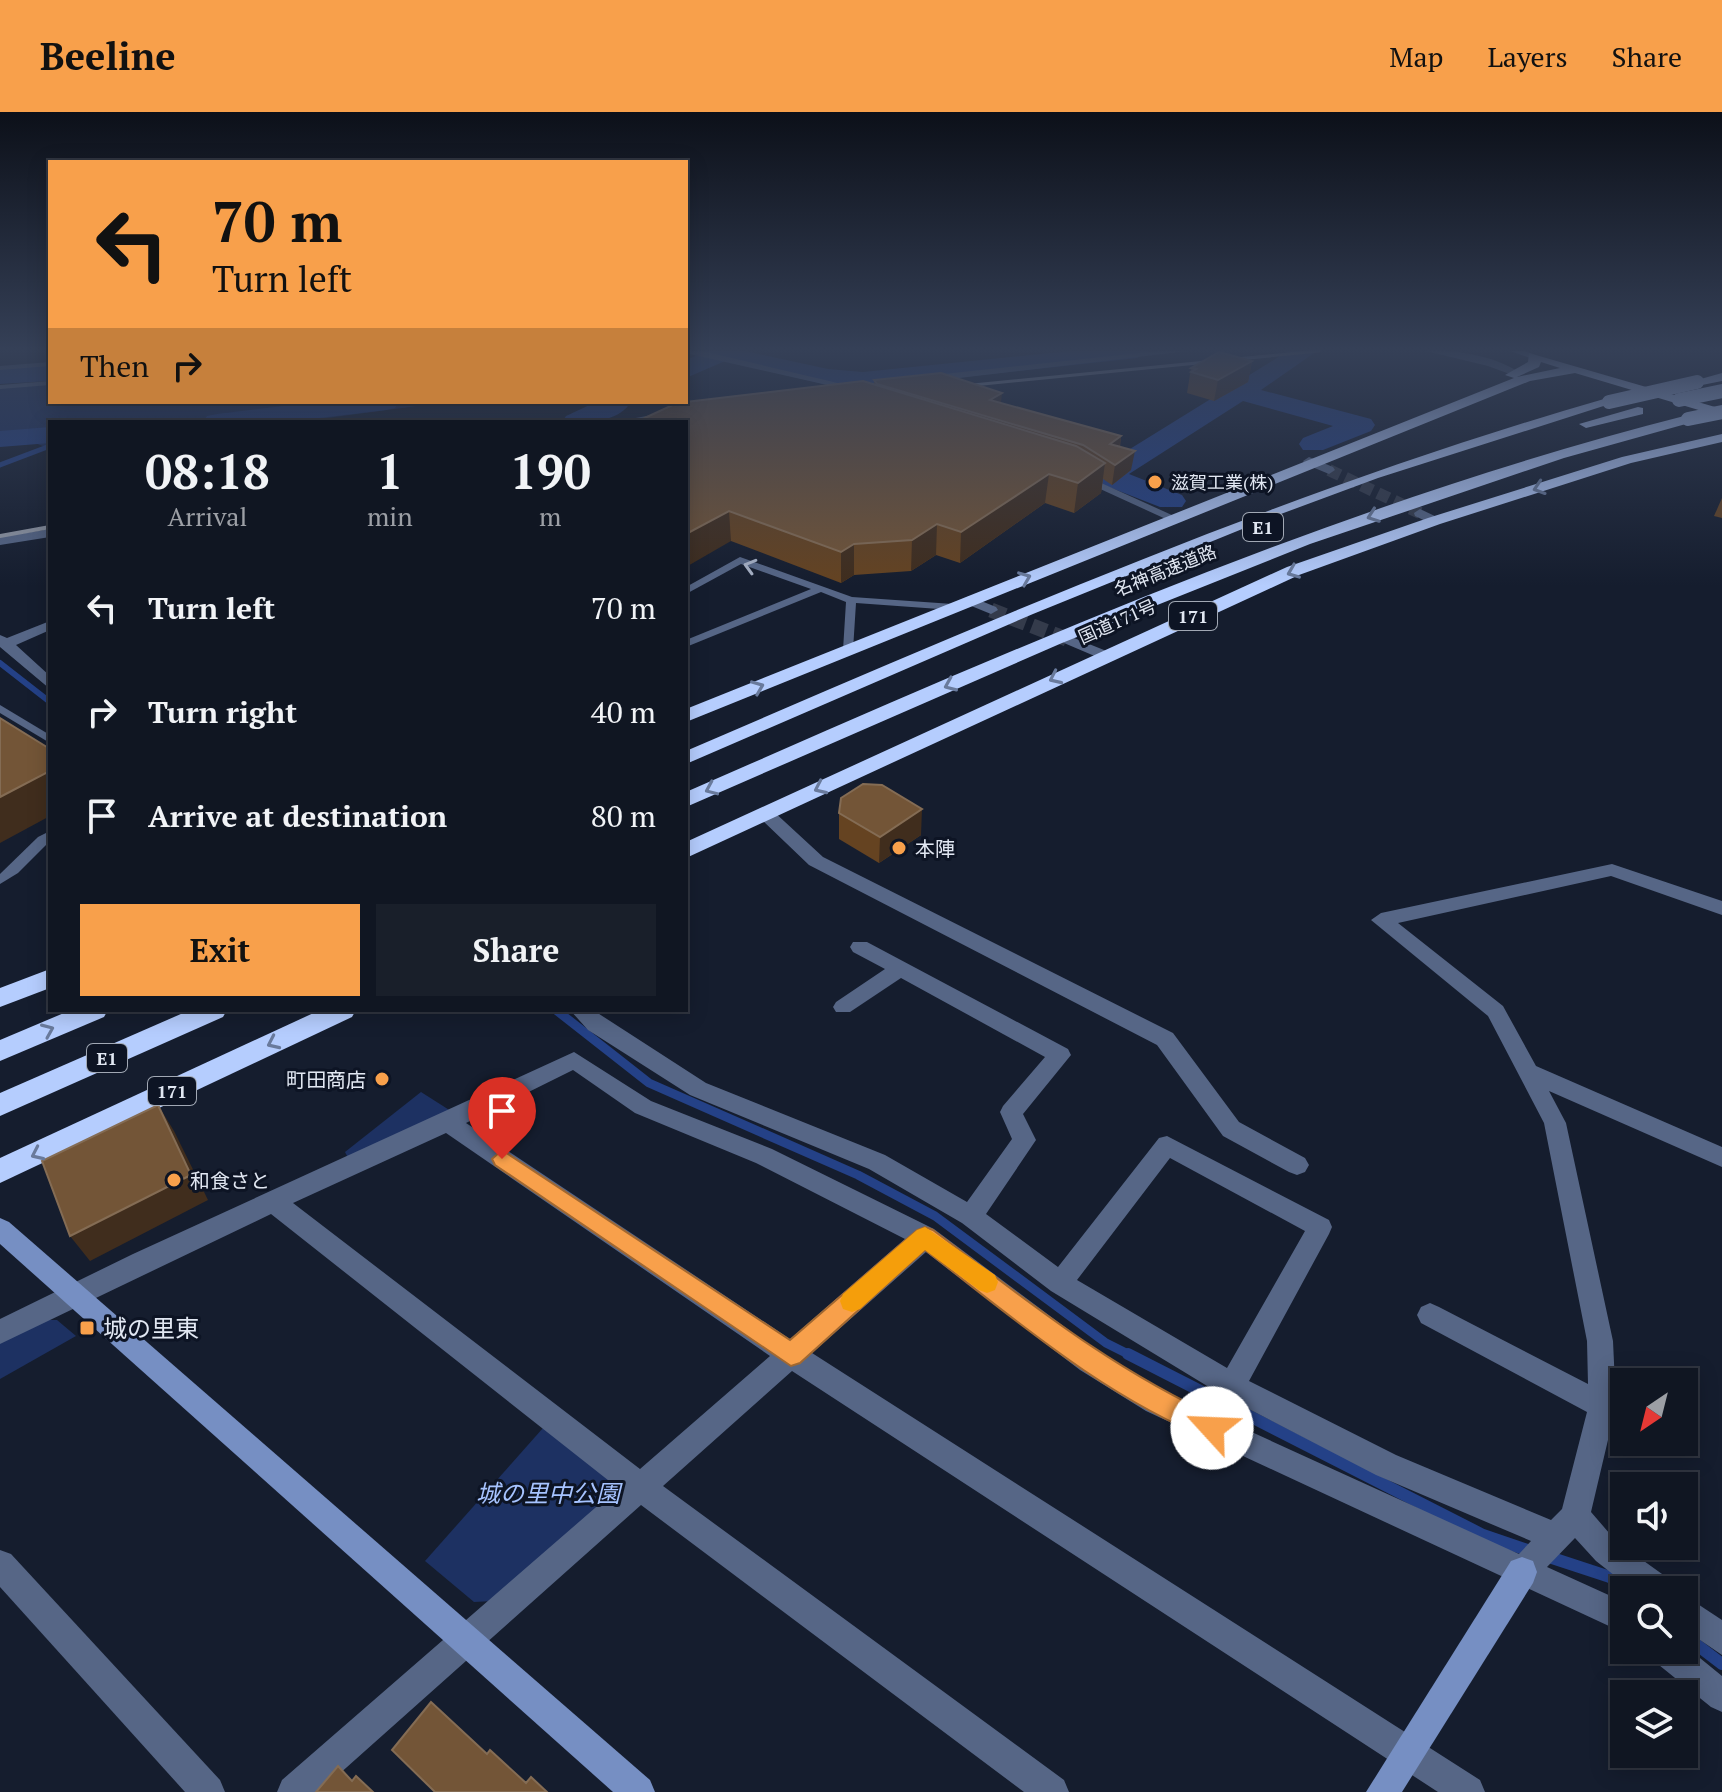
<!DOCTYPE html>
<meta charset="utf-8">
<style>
body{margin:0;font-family:"PT Serif","Noto Sans JP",serif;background:#191f2a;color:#f1f3f6;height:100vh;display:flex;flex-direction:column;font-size:30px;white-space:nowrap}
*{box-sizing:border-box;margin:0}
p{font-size:26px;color:#9c9fa5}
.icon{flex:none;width:44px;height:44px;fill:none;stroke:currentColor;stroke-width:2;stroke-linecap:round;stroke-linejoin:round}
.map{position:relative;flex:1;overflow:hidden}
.panel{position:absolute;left:48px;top:308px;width:640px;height:592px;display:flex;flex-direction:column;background:#101622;border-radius:0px;box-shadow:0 4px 20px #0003,0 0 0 2px #303540}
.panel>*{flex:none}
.banner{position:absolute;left:48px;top:48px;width:640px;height:244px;border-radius:0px;box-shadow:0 4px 20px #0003,0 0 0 2px #303540;background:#f8a04b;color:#111;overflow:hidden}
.needle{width:52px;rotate:215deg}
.fabs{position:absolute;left:1610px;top:1256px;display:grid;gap:16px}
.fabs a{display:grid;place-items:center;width:88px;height:88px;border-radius:0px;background:#101622;box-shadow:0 4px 20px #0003,0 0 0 2px #303540;font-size:40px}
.pin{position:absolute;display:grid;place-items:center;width:68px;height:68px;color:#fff;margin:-82px -34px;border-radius:50% 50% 50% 0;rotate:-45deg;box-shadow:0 0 8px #0007}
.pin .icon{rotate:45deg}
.me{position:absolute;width:88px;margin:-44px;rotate:295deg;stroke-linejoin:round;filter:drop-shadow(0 0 6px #0008)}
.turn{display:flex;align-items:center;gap:28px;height:168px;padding:0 32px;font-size:36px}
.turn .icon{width:104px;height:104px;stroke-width:2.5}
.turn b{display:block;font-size:56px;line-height:68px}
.then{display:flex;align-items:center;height:76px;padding:0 32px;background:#0003;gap:16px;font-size:30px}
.eta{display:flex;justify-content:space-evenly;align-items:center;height:136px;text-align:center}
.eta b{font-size:48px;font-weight:700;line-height:56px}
.primary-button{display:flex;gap:16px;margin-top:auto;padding:16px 32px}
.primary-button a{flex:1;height:92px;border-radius:0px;background:#f8a04b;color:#111;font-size:32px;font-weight:700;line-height:92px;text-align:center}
.primary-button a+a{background:#191f2a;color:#f1f3f6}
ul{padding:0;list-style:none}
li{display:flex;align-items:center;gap:24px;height:104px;padding:0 32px}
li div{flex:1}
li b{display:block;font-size:30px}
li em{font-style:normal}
header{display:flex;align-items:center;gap:48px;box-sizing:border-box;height:112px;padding:0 40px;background:#f8a04b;color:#111}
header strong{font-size:38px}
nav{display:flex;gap:44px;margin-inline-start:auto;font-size:28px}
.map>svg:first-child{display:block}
.green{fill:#1d3162}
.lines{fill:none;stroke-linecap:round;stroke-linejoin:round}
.stream-far3{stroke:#244187;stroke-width:5}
.stream-far2{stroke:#244187;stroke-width:6}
.stream-far1{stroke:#244187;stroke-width:9}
.stream{stroke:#244187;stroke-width:12}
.river{fill:#244187;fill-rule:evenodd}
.street-tunnel-far1{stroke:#343b4b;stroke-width:12;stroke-dasharray:12 6;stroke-linecap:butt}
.street-tunnel{stroke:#343b4b;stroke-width:15;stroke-dasharray:15 7;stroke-linecap:butt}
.lane{fill:#566686;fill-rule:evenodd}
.street{fill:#566686;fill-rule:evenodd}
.secondary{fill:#768fc3;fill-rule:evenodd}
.highway{fill:#b5cdfe;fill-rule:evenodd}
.rail-far1{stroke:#9299a6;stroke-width:3}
.rail{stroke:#9299a6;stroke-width:4}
.highway-bridge{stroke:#b5cdfe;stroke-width:14}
.wall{fill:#654321}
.shaded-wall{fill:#402d1d}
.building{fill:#735537;stroke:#846c54;stroke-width:2}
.oneway{stroke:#697a9c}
.oneway2{stroke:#a9b3c7}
.route{fill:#f8a04b;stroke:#a16831;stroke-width:2}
.slow{fill:#f59e0b}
.poi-dot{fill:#f8a04b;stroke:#0d1424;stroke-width:3}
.labels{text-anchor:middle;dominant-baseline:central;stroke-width:6;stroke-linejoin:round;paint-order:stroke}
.far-poi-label{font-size:18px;fill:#e1e7f2;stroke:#0d1424;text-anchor:start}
.shield{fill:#0d1424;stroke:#a1a8b4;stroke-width:2}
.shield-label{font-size:18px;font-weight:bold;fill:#e1e7f2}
.far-street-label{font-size:18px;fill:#e1e7f2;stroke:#0d1424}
.poi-label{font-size:20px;fill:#e1e7f2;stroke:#0d1424;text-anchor:start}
.near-poi-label{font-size:24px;fill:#e1e7f2;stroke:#0d1424;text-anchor:start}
.near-park-label{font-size:24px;font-style:italic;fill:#a6c3ff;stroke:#0d1424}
</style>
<header>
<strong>Beeline</strong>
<nav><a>Map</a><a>Layers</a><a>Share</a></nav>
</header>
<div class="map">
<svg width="1722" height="1680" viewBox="0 0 1722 1680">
<rect width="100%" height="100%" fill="#151d2e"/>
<g class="green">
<path d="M50 272V290H447L297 310H50V337L30 329 0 332V276Z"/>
<path d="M421 980 454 1001 350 1050 345 1040Z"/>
<path d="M41 1208H57L76 1224 0 1267V1231Z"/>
<path d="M543 1316 623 1378 493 1489 474 1490 425 1449Z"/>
</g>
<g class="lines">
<path class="stream-far3" d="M0 353 50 334"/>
<path class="stream-far2" d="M0 551 50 590"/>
<path class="stream-far1" d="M556 898 649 971 858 1063 935 1104 1106 1231 1132 1244"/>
<g class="stream">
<path d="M1128 1242 1483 1423 1533 1440"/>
<path d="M1546 1444 1610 1465 1627 1478"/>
<path d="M1684 1523 1722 1552"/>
</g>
<g class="river">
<path d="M707 239H745L828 257 863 260 1070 239H1149L1137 246 863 276 828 273 725 249 686 266V248Z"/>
<path d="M1288 239H1317L1261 278 1371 307 1375 313 1371 319 1323 338H1303L1299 332 1303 326 1333 314 1243 289 1129 362 1182 383 1186 389 1182 395H1160L1096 370 1091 364 1096 358Z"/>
<path d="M50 253V269L0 272V256Z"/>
<path d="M317 290H399L395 296 386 298 286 310H203L207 304 217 302Z"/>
<path d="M596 290H631C617 312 585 310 562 310L566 304Z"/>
<path d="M50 315V331L0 335V319Z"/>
</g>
<path class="street-tunnel-far1" d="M1329 358 1420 401"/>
<path class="street-tunnel" d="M991 498 1069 528"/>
<g class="lane">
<path d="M50 250V254L0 258V254Z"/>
<path d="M50 269V273L0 277V273Z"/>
<path d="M1088 365 1174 404 1176 406 1168 408 1085 370 1084 368Z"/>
<path d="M740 445 852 485 953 492 958 495 953 498 856 491 853 538 848 541 843 538 846 490 821 480 686 535V528L811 477 741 452 686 482V475Z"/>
<path d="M0 593 50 623V631L0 601Z"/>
<path d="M50 719V729L18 761 0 772V762L38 725Z"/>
</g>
<g class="street">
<path d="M686 239H702L859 276 854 279 690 242Z"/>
<path d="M1158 239H1188L925 270 920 267 925 264Z"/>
<path d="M1426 239C1454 237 1497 244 1520 261L1515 264 1488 254Z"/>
<path d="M668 300 672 301V305L614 310Z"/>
<path d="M1309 345 1333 355 1335 358 1329 362 1305 352 1303 349Z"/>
<path d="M1420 397 1439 406 1441 409 1434 413 1415 404 1414 401Z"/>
<path d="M50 417V425L0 433V425Z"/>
<path d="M969 484 996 495 998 498 991 502 964 491 962 488Z"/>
<path d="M50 509V518L16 533 50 564V577L0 535V523L7 526Z"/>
<path d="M1069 524 1109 540 1112 543 1104 548 1064 531 1062 528Z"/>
<path d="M766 696 772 698 823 745 1173 921 1239 1010 1305 1046 1309 1053 1305 1060 1297 1063 1289 1060 1223 1024 1157 933 809 753 760 706 757 702Z"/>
<path d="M1612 752 1722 789V803L1611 764 1398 811 1503 894 1536 954 1722 1035V1055L1549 979 1566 1011 1613 1229 1616 1294 1591 1400 1616 1429 1669 1467 1673 1478H1633L1596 1449 1575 1426 1547 1455 1624 1490V1521L1146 1299 1080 1258 926 1140 812 1241 1480 1668 1485 1680H1438L792 1259 663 1374 1064 1668 1069 1680H1024L641 1393 319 1680H277L282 1668 618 1376 271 1102 0 1232V1207L133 1142 574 940 651 989 772 1037 934 1117 1098 1240 1166 1281 1519 1442 1531 1429 1376 1363 1222 1283 1051 1179 962 1111 869 1057 690 983 588 918 570 898H593L706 971 885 1043 967 1090 1012 1027 1000 1000 1003 994 1045 945 901 866 850 900H836L833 895 836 890 885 857 853 840 850 835 853 830H867L1068 937 1071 943 1023 1002 1036 1028 986 1102 1058 1155 1159 1026 1167 1024 1329 1108 1332 1115 1329 1122 1249 1269 1396 1343 1551 1408 1562 1397 1587 1300 1421 1211 1417 1203 1421 1195 1430 1191 1439 1195 1588 1272 1587 1229 1544 1011 1488 904 1371 808 1381 801ZM573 958 635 1001 756 1051 905 1127 790 1227 466 1011ZM446 1021 770 1244 640 1357 293 1091ZM1170 1046 1305 1119 1227 1256 1077 1168Z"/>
<path d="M0 1438 11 1442 220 1668 225 1680H185L0 1475Z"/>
<path d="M1684 1483 1722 1508V1543L1684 1517Z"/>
<path d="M1684 1533 1722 1564V1600L1711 1595 1654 1549 1649 1538H1684Z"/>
</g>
<g class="secondary">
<path d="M1510 239H1525L1538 244 1533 247Z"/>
<path d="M0 1106 9 1110 650 1668 655 1680H613L0 1132Z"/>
<path d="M1522 1445 1533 1449 1537 1460 1533 1471 1402 1680H1366L1511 1449Z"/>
</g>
<g class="highway">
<path d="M1529 241 1722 297V305L1575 261 1530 269 686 610V597L1514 266 1505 263 1528 250ZM1541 250 1560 256 1517 265 1539 255Z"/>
<path d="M1722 261V269L1697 274 1690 270Z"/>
<path d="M1604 287 1616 290 1378 366 1262 409 1033 502 686 652V639C988 509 1288 378 1604 287Z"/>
<path d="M1638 295 1643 296V302L1586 316 1579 312Z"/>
<path d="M1688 303 1693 304V310L1564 346 1310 432 1062 531 686 695V680C1013 537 1341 391 1688 303Z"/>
<path d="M1722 322V330L1631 351 1440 412 1299 463 686 746V730L1287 455 1428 406 1622 345Z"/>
<path d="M50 857V876L0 895V876Z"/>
<path d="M71 898H108L104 905 0 949V928Z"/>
<path d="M190 898H227L223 905 0 1004V981Z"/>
<path d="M320 898H356L352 905 0 1071V1046Z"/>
</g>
<path class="rail-far1" d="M953 275 1319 239"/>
<path class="rail" d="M0 424 50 415"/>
<g class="highway-bridge">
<path d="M1679 288 1722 279"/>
<path d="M1609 290 1697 270"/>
<path d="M1688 307 1722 300"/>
</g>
</g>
<g class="wall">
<path d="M1252 249 1248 270 1214 289 1187 281 1191 256Z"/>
<path d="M874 268 1001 291 1121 324 1120 335 1131 358 1112 373 1103 367 1101 381 1074 401 1045 391 960 451 936 443 911 459 854 463 841 471 731 429 686 310 874 273Z"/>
<path d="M1722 386V406L1714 404Z"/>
<path d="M839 701 921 723 879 751 839 727Z"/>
</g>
<g class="shaded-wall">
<path d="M1252 249 1248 270 1214 289 1218 268Z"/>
<path d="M1002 281 1000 300 988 307 990 288Z"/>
<path d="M1121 324 1118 344 1110 332Z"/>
<path d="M1135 339 1131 358 1112 373 1115 353Z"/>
<path d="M1105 351 1101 381 1074 401 1078 371Z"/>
<path d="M1049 362 1045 391 960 451 961 420Z"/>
<path d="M729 399 731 429 686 455V422Z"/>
<path d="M937 412 936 443 911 459 912 428Z"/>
<path d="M854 432V463L841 471V440Z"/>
<path d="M50 659V704L0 731V685Z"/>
<path d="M922 697 921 723 879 751 880 725Z"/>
<path d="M158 993 174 1019 208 1088 90 1149 70 1124Z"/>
</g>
<g class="building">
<path d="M1219 240 1252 249 1218 268 1191 260 1196 257 1191 256Z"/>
<path d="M941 261 1002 281 990 288 1121 324 1110 332 1135 339 1115 353 1083 333 877 272 874 268Z"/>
<path d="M863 269 1076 334 1105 351 1078 371 1049 362 961 420 937 412 912 428 854 432 841 440 729 399 686 422V310H636L677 291Z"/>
<path d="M0 606 50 637V659L0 685Z"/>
<path d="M863 672 882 673 922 697 880 725 839 701 841 686Z"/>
<path d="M158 993 191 1063 70 1124 42 1049Z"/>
<path d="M431 1590 487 1642 490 1638 526 1671 531 1665 547 1680H435L392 1638Z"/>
<path d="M338 1654 352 1669 356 1664 373 1680H316Z"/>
</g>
<defs><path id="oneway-chevron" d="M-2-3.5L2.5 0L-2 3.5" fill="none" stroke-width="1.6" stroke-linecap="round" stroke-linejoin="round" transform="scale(2)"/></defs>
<g class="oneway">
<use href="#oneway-chevron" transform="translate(1539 376) rotate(162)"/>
<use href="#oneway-chevron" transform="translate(1373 404) rotate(160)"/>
<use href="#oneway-chevron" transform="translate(1293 460) rotate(158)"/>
<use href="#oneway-chevron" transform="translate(1025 466) rotate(-22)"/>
<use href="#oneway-chevron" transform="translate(1055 566) rotate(155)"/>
<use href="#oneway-chevron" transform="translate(950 573) rotate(157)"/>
<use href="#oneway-chevron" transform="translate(758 575) rotate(-22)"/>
<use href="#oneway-chevron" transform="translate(820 676) rotate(155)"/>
<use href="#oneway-chevron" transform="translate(711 677) rotate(156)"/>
<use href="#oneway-chevron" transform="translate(48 918) rotate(-23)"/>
<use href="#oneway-chevron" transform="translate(273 931) rotate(155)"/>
<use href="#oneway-chevron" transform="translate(37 1042) rotate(155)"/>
</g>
<use class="oneway2" href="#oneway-chevron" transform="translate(750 454) rotate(-164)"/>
<linearGradient id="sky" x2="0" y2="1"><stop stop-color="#0c1019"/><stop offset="0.5" stop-color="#354057"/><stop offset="1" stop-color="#354057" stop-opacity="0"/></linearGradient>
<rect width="1722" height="474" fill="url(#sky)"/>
<path class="route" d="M502 1038 790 1228 917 1118 925 1115 933 1118C1029 1190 1111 1257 1221 1307L1225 1316 1221 1325 1212 1328C1104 1285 1016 1208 925 1138L800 1251 791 1254 495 1053 492 1047Z"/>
<path class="slow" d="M925 1115 995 1163 998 1170 995 1178 987 1181 979 1178 925 1138 860 1197 852 1200 843 1197 840 1189 843 1182 917 1118Z"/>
<g class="poi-dot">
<circle cx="1155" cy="370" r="8"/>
<circle cx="899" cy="736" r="8"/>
<circle cx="382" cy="967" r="8"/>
<circle cx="174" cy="1068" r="8"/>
<rect x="79" y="1208" width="16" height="16" rx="4"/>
</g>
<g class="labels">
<g class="far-poi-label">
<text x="1171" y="370">滋賀工業(株)</text>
</g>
<g class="shield">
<rect x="1243" y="401" width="40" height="28" rx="6"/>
<rect x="1169" y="490" width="48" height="28" rx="6"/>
<rect x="87" y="932" width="40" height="28" rx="6"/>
<rect x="148" y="965" width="48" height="28" rx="6"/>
</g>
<g class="shield-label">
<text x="1263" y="415">E1</text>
<text x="1193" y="504">171</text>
<text x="107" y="946">E1</text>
<text x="172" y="979">171</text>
</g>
<g class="far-street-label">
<text transform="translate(1165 458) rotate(-22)">名神高速道路</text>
<text transform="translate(1117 509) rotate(-24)">国道171号</text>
</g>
<g class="poi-label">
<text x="915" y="736">本陣</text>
<text x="366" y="967" text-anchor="end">町田商店</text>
<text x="190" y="1068">和食さと</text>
</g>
<g class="near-poi-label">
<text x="103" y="1216">城の里東</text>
</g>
<g class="near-park-label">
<text x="548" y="1381">城の里中公園</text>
</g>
</g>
</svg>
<div class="fabs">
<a><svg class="needle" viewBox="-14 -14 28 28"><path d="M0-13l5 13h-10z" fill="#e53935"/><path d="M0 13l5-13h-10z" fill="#9c9fa5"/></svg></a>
<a><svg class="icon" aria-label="sound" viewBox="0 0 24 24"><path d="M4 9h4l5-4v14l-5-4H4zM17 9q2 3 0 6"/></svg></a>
<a><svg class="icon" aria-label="search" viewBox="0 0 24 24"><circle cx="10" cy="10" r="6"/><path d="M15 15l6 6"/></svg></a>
<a><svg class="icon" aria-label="layers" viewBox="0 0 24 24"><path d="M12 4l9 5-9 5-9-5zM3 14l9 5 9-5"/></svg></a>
</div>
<div class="pin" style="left:502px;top:1047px;background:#d93025"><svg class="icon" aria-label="arrive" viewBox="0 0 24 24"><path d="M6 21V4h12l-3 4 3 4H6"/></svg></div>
<svg class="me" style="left:1212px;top:1316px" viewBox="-20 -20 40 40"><circle r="19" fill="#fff"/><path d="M0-13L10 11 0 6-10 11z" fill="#f8a04b"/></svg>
<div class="banner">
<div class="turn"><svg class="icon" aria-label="left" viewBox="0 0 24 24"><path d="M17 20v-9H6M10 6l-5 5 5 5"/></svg><div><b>70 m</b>Turn left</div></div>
<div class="then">Then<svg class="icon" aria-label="right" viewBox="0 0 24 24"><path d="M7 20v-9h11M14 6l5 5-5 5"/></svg></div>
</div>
<section class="panel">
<div class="eta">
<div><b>08:18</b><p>Arrival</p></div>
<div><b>1</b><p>min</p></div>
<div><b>190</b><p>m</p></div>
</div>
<ul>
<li><svg class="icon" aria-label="left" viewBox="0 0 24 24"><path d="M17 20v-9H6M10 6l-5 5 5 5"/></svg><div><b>Turn left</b></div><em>70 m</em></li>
<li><svg class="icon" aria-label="right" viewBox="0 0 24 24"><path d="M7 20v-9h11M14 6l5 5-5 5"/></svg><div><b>Turn right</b></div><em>40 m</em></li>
<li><svg class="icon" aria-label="arrive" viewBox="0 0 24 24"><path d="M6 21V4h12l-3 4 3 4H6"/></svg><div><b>Arrive at destination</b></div><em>80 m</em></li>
</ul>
<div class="primary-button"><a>Exit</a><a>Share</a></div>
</section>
</div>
